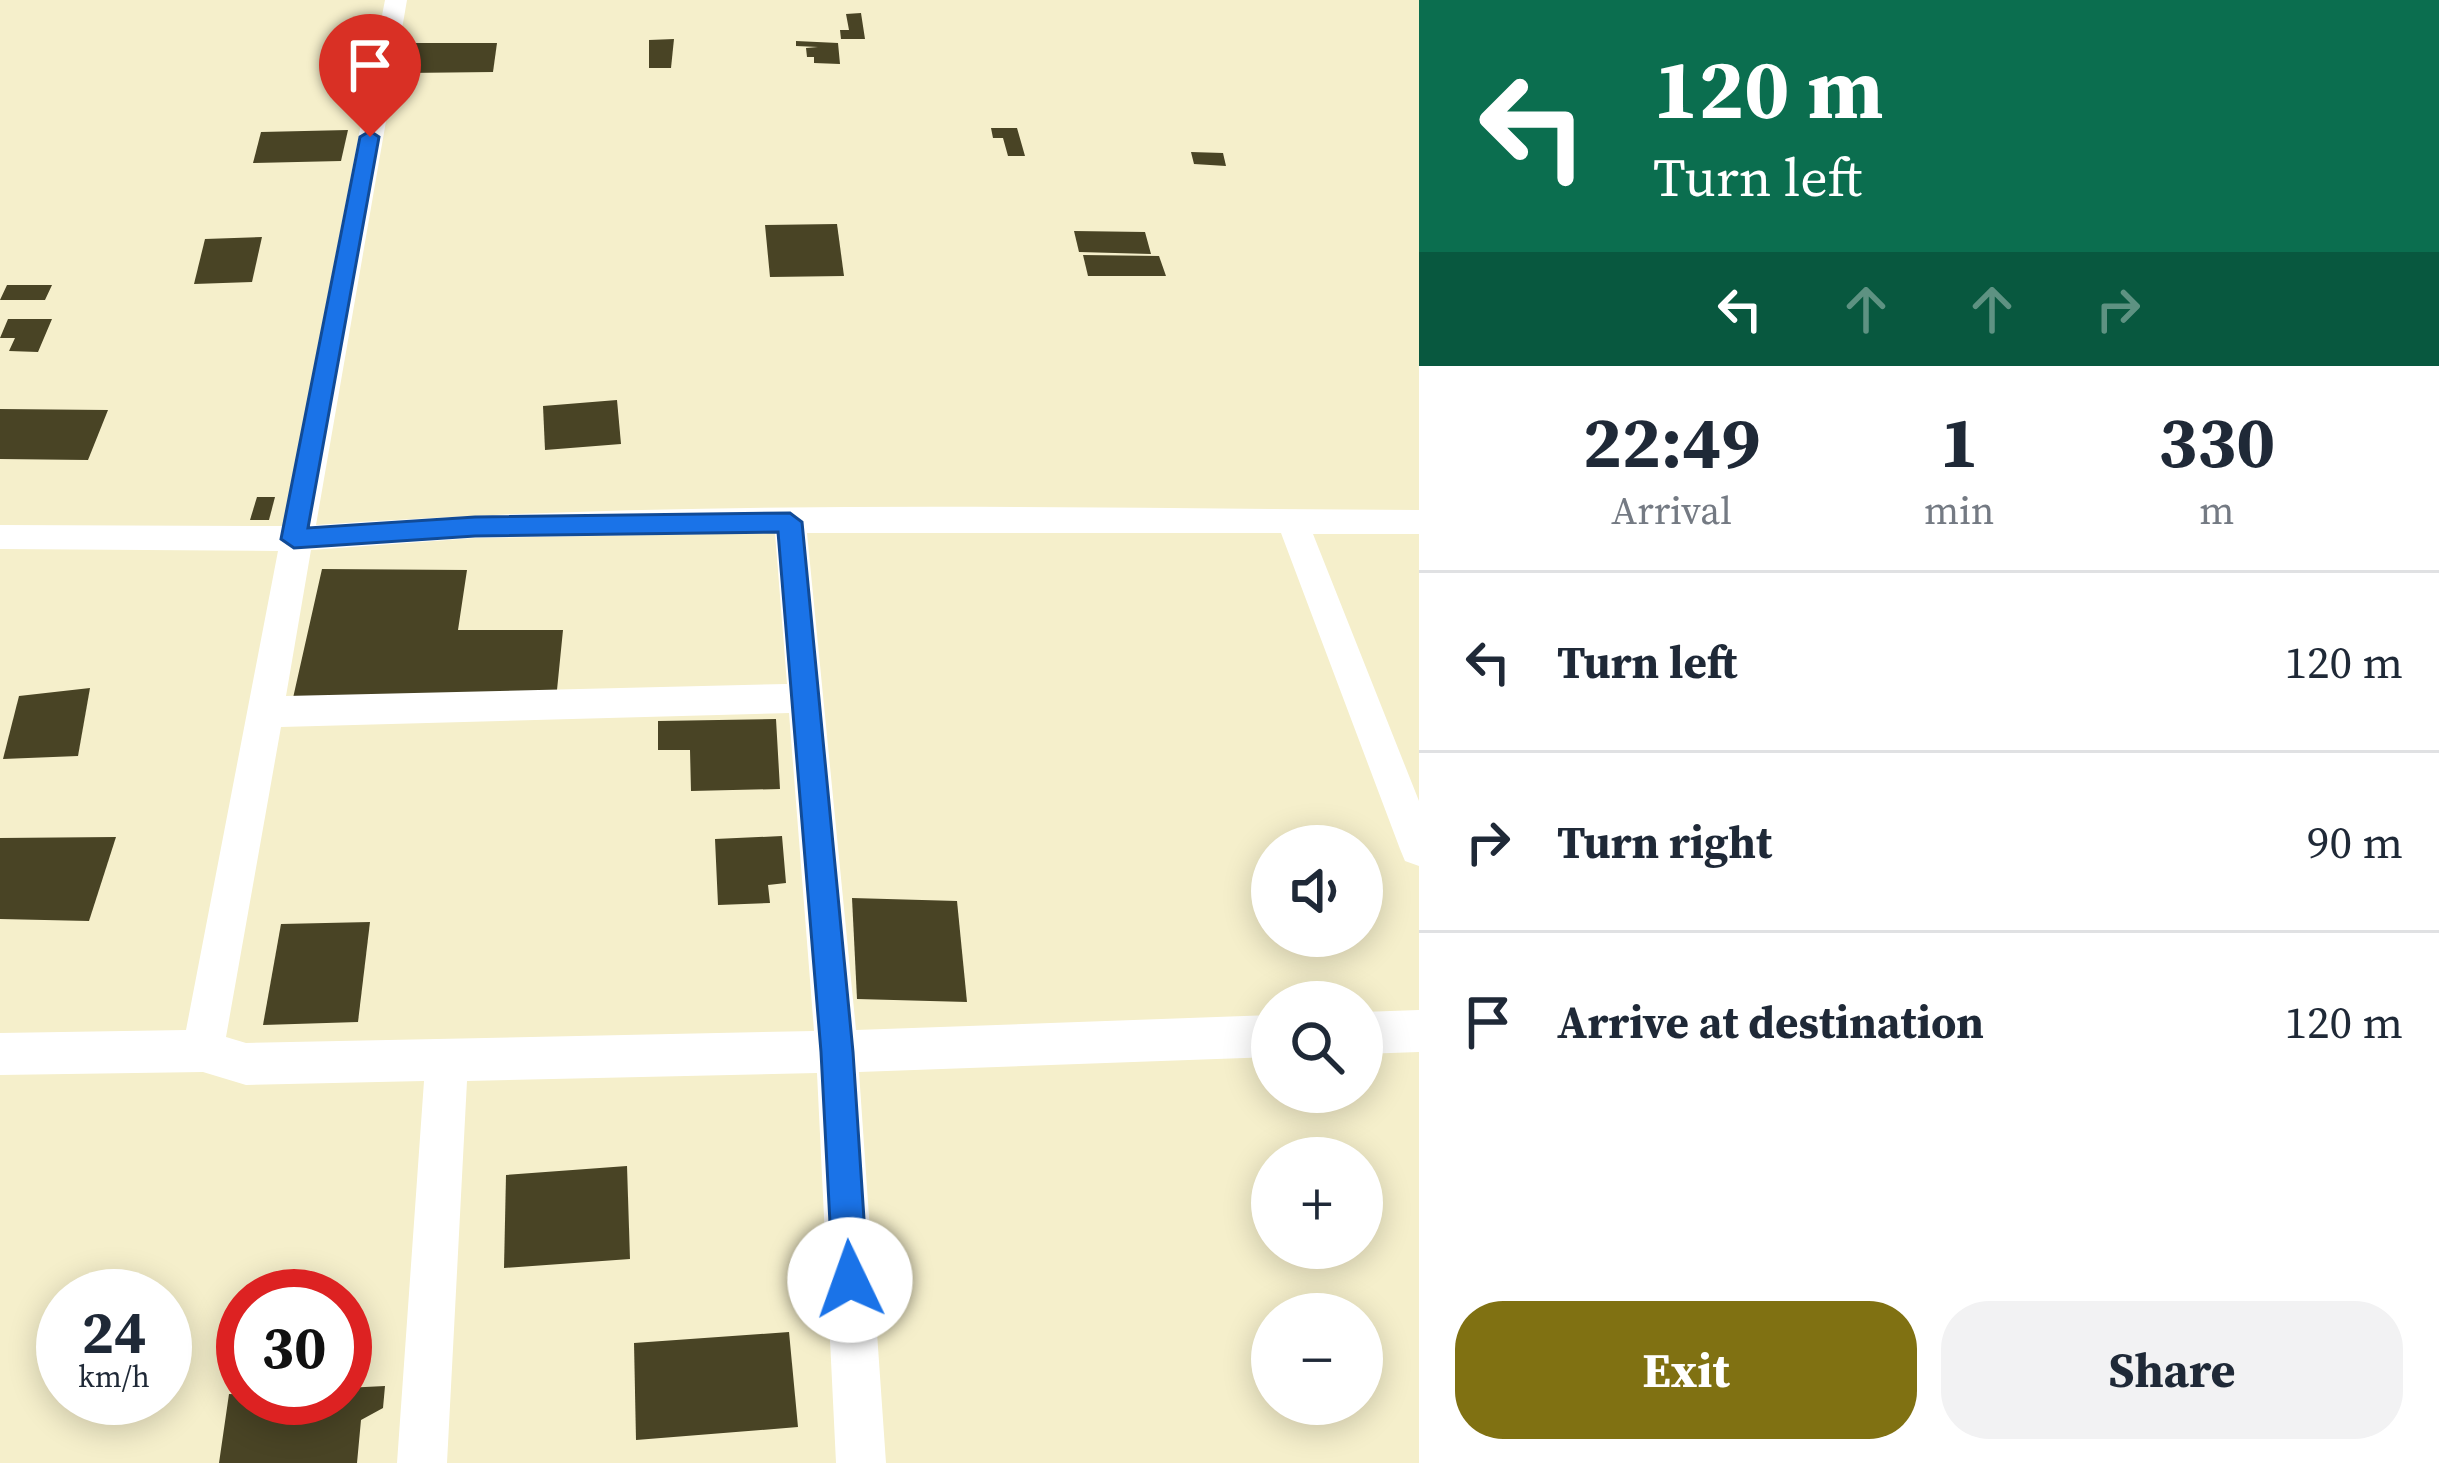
<!DOCTYPE html>
<meta charset="utf-8">
<style>
body{margin:0;font-family:"Source Serif 4",serif;background:#f2f2f3;color:#1f2937;height:100vh;display:flex;flex-direction:column;font-size:45px;white-space:nowrap}
*{box-sizing:border-box;margin:0}
p{font-size:39px;color:#747a83}
.icon{flex:none;width:66px;height:66px;fill:none;stroke:currentColor;stroke-width:2;stroke-linecap:round;stroke-linejoin:round}
.map{position:relative;flex:1;overflow:hidden}
.details{display:flex;flex-direction:column;background:#fff;width:1020px}
.details>*{flex:none}
.banner{background:#0b6e4f;color:#fff;overflow:hidden}
.buttons{position:absolute;left:1251px;top:825px;display:grid;gap:24px}
.buttons a{display:grid;place-items:center;width:132px;height:132px;border-radius:50%;background:#fff;box-shadow:0 6px 30px #0003;font-size:60px}
.speed{position:absolute;left:36px;top:1269px;display:flex;gap:24px;font-size:60px;font-weight:700;text-align:center}
.speed>*{display:grid;place-content:center;width:156px;height:156px;border-radius:50%;background:#fff;box-shadow:0 6px 30px #0003;line-height:1}
.speed small{font-size:30px;font-weight:400}
.speed .limit{border:18px solid #d22;background:#fff;color:#111}
.pin{position:absolute;display:grid;place-items:center;width:102px;height:102px;color:#fff;margin:-123px -51px;border-radius:50% 50% 50% 0;rotate:-45deg;box-shadow:0 0 12px #0007}
.pin .icon{rotate:45deg}
.me{position:absolute;width:132px;margin:-66px;rotate:357deg;stroke-linejoin:round;filter:drop-shadow(0 0 9px #0008)}
.turn{display:flex;align-items:center;gap:42px;height:252px;padding:0 36px;font-size:54px}
.turn .icon{width:156px;height:156px;stroke-width:2.5}
.turn b{display:block;font-size:84px;line-height:102px}
.lanes{display:flex;align-items:center;height:114px;padding:0 36px;background:#0003;justify-content:center;gap:60px;direction:ltr}
.lanes .off{opacity:.35}
.eta{display:flex;justify-content:space-evenly;align-items:center;height:204px;text-align:center}
.eta b{font-size:72px;font-weight:700;line-height:84px}
.action{display:flex;gap:24px;margin-top:auto;padding:24px 36px}
.action a{flex:1;height:138px;border-radius:48px;background:#807112;color:#fff;font-size:48px;font-weight:700;line-height:138px;text-align:center}
.action a+a{background:#f2f2f3;color:#1f2937}
ul{padding:0;list-style:none}
li{display:flex;align-items:center;gap:36px;height:180px;padding:0 36px;border-top:3px solid #e0e1e3}
li div{flex:1}
li b{display:block;font-size:45px}
li em{font-style:normal}
main{display:flex;flex:1;min-height:0}
.map>svg:first-child{display:block}
.building{fill:#494425}
.lines{fill:none;stroke-linecap:round;stroke-linejoin:round}
.minor{fill:#fff;fill-rule:evenodd}
.route{fill:#1a73e8;stroke:#114b97;stroke-width:3}
</style>
<main>
<div class="map">
<svg width="1419" height="1463" viewBox="0 0 1419 1463">
<rect width="100%" height="100%" fill="#f5efcb"/>
<g class="building">
<path d="M861 13 865 39H841L840 30H849L846 14Z"/>
<path d="M674 39 671 68H649V40Z"/>
<path d="M796 41 838 43 840 64 814 63V57H807L806 48 818 47 796 46Z"/>
<path d="M413 43H497L493 72 406 73Z"/>
<path d="M991 128H1017L1025 156H1008L1003 138H993Z"/>
<path d="M348 130 341 161 253 163 261 132Z"/>
<path d="M1191 152 1223 153 1226 166 1194 164Z"/>
<path d="M837 224 844 276 770 277 765 225Z"/>
<path d="M1074 231 1145 232 1151 254 1079 252Z"/>
<path d="M262 237 252 282 194 284 205 239Z"/>
<path d="M1083 255 1159 256 1166 276H1088Z"/>
<path d="M7 285H52L45 300H0Z"/>
<path d="M8 319H52L38 352 9 351 15 338H0Z"/>
<path d="M617 400 621 444 545 450 543 406Z"/>
<path d="M0 409 108 410 88 460 0 459Z"/>
<path d="M257 497H275L269 520H250Z"/>
<path d="M322 569 467 570 458 630H563L556 700 293 698Z"/>
<path d="M90 688 78 756 3 759 19 696Z"/>
<path d="M776 719 780 789 691 791 690 750H658V721Z"/>
<path d="M782 836 786 883 768 885 770 903 718 905 715 839Z"/>
<path d="M116 837 89 921 0 919V838Z"/>
<path d="M852 898 957 901 967 1002 857 999Z"/>
<path d="M370 922 358 1022 263 1025 281 924Z"/>
<path d="M627 1166 630 1259 504 1268 506 1175Z"/>
<path d="M789 1332 798 1427 636 1440 634 1343Z"/>
<path d="M385 1386 383 1408 361 1420 357 1463H219L229 1394 345 1398V1388Z"/>
</g>
<g class="lines">
<g class="minor">
<path d="M385 0H407L316 525C683 499 1051 508 1419 510V534H1313L1419 801V866L1405 861 1400 849 1281 533H807L856 1030 1272 1015V1057L859 1072 886 1463H836L817 1073 467 1081 447 1463H397L424 1081 246 1085 203 1072 0 1075V1033L186 1030 278 551 0 549V525L283 526ZM775 533 787 684 286 696 311 550 475 538ZM789 713 814 1031 246 1043 226 1037 281 727Z"/>
<path d="M1419 1010V1052L1362 1054V1012Z"/>
</g>
</g>
<path class="route" d="M370 131 379 137 308 528 475 517 790 513 802 522 853 1052 868 1280 863 1293 850 1298 838 1293 833 1280 821 1052 778 532 475 536 294 548 281 539 360 137Z"/>
</svg>
<div class="buttons">
<a><svg class="icon" aria-label="sound" viewBox="0 0 24 24"><path d="M4 9h4l5-4v14l-5-4H4zM17 9q2 3 0 6"/></svg></a>
<a><svg class="icon" aria-label="search" viewBox="0 0 24 24"><circle cx="10" cy="10" r="6"/><path d="M15 15l6 6"/></svg></a>
<a>+</a>
<a>−</a>
</div>
<div class="speed"><div>24<small>km/h</small></div><div class="limit">30</div></div>
<div class="pin" style="left:370px;top:137px;background:#d93025"><svg class="icon" aria-label="arrive" viewBox="0 0 24 24"><path d="M6 21V4h12l-3 4 3 4H6"/></svg></div>
<svg class="me" style="left:850px;top:1280px" viewBox="-20 -20 40 40"><circle r="19" fill="#fff"/><path d="M0-13L10 11 0 6-10 11z" fill="#1a73e8"/></svg>
</div>
<section class="details">
<div class="banner">
<div class="turn"><svg class="icon" aria-label="left" viewBox="0 0 24 24"><path d="M17 20v-9H6M10 6l-5 5 5 5"/></svg><div><b>120 m</b>Turn left</div></div>
<div class="lanes"><svg class="icon" aria-label="left" viewBox="0 0 24 24"><path d="M17 20v-9H6M10 6l-5 5 5 5"/></svg><svg class="icon off" aria-label="ahead" viewBox="0 0 24 24"><path d="M12 20V5M6 11l6-6 6 6"/></svg><svg class="icon off" aria-label="ahead" viewBox="0 0 24 24"><path d="M12 20V5M6 11l6-6 6 6"/></svg><svg class="icon off" aria-label="right" viewBox="0 0 24 24"><path d="M7 20v-9h11M14 6l5 5-5 5"/></svg></div>
</div>
<div class="eta">
<div><b>22:49</b><p>Arrival</p></div>
<div><b>1</b><p>min</p></div>
<div><b>330</b><p>m</p></div>
</div>
<ul>
<li><svg class="icon" aria-label="left" viewBox="0 0 24 24"><path d="M17 20v-9H6M10 6l-5 5 5 5"/></svg><div><b>Turn left</b></div><em>120 m</em></li>
<li><svg class="icon" aria-label="right" viewBox="0 0 24 24"><path d="M7 20v-9h11M14 6l5 5-5 5"/></svg><div><b>Turn right</b></div><em>90 m</em></li>
<li><svg class="icon" aria-label="arrive" viewBox="0 0 24 24"><path d="M6 21V4h12l-3 4 3 4H6"/></svg><div><b>Arrive at destination</b></div><em>120 m</em></li>
</ul>
<div class="action"><a>Exit</a><a>Share</a></div>
</section>
</main>
